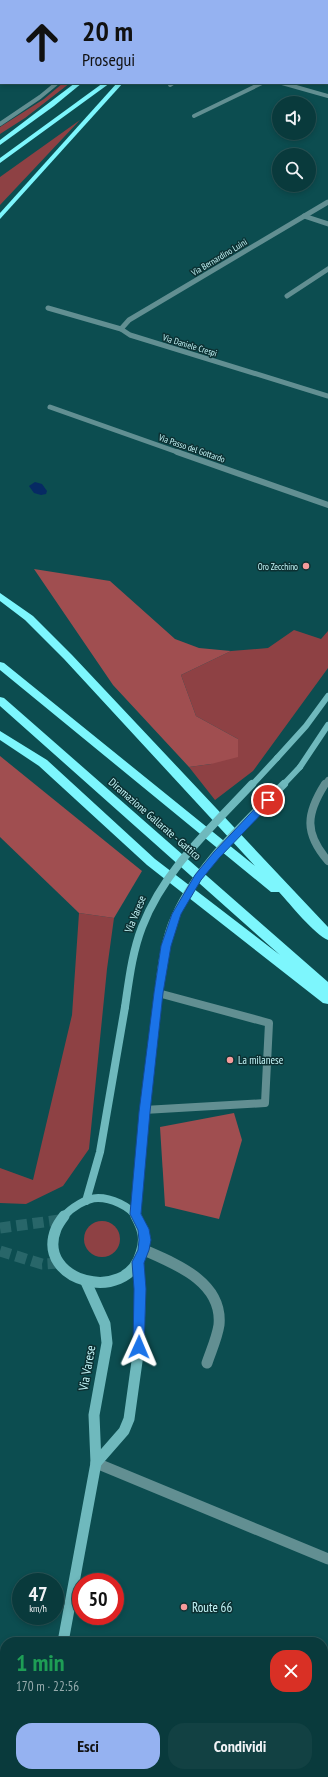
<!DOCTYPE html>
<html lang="it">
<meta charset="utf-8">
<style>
body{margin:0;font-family:"PT Sans Narrow",sans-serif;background:#124143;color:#f1f3f6;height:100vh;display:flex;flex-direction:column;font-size:15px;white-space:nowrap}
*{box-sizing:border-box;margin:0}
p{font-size:13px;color:#99adaf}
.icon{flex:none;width:22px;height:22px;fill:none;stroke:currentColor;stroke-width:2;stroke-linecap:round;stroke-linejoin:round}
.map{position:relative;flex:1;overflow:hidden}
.sheet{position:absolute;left:0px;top:1637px;width:328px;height:140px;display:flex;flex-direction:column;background:#093a3c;border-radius:16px 16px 0 0;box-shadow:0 2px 6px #0003,0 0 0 1px #295456}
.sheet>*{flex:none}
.hud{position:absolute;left:0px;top:0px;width:328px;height:84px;box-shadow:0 2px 6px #0003,0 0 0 1px #295456;background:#95b2f1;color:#111;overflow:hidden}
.buttons{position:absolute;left:272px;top:96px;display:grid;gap:8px}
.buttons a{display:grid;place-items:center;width:44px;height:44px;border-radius:50%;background:#093a3c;box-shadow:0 2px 6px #0003,0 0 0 1px #295456;font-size:20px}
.speed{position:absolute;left:12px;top:1573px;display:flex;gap:8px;font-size:20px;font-weight:700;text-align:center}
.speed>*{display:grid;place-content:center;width:52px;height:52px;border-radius:50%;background:#093a3c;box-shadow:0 2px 6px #0003,0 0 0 1px #295456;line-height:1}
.speed small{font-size:10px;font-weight:400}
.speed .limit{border:6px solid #d22;background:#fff;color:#111}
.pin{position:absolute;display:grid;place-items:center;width:34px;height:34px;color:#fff;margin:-17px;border:2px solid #fff;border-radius:50%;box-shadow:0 1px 4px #0007}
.me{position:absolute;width:44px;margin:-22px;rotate:1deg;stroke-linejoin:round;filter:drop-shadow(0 0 3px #0008)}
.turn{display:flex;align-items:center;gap:14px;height:84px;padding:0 16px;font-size:18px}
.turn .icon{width:52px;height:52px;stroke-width:2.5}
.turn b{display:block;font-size:28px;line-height:34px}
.round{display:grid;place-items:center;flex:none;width:42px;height:42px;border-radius:16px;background:#124143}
.summary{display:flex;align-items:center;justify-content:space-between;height:68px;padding:0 16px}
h1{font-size:24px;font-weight:700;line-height:30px;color:#1e9e55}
.action{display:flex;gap:8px;margin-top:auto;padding:8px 16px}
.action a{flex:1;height:46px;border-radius:16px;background:#95b2f1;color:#111;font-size:16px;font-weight:700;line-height:46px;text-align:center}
.action a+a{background:#124143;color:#f1f3f6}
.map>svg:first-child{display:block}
.green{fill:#8e4144}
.forest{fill:#a04e50}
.water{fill:#062a63}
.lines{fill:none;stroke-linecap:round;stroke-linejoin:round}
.street-tunnel{stroke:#286669;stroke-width:11;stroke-dasharray:11 5.5;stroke-linecap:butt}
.lane{stroke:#628f92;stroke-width:4}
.street-far4{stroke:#628f92;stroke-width:4}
.street-far3{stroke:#628f92;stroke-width:5}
.street-far2{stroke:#628f92;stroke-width:6}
.street-far1{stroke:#628f92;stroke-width:8}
.street{stroke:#628f92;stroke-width:11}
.secondary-far2{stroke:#6fb9bd;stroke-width:6}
.secondary-far1{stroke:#6fb9bd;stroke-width:8}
.secondary{stroke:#6fb9bd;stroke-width:11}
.highway{fill:#7df6fd;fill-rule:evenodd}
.secondary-bridge-far1{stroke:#6fb9bd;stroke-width:6}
.secondary-bridge{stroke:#6fb9bd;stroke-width:8}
.route{fill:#1a73e8;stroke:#114b97}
.poi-dot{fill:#f59b9b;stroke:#0c3032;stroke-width:1.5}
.labels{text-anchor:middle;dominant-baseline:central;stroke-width:3;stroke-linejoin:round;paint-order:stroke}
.far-street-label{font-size:9px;fill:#c4f6f8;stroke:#0c3032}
.far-poi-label{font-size:9px;fill:#c4f6f8;stroke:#0c3032;text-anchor:end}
.street-label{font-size:11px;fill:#c4f6f8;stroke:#0c3032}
.poi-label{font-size:11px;fill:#c4f6f8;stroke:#0c3032;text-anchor:start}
.near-street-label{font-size:13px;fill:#c4f6f8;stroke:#0c3032}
.near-poi-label{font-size:13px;fill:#c4f6f8;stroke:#0c3032;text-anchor:start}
</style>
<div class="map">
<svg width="328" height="1777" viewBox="0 0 328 1777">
<rect width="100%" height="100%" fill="#0c4d50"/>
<g class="green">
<path d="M63 83H70L25 118 0 134V127L44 99Z"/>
<path d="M80 120 0 205V177Z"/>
<path d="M294 630 321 639 328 631V668L253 771 215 800 189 767 211 764 238 739 196 716 181 675 231 651 268 648Z"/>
<path d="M79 913 114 918 107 969 89 1149 63 1186 26 1204 0 1203V1168L33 1180 72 1015Z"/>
<circle cx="102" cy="1239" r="18"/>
</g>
<g class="forest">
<path d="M34 569 110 581 175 639 199 648 231 651 181 675 196 716 238 739V757L211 764 189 767 113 685Z"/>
<path d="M0 756 142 871 114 918 79 913 0 837Z"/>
<path d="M234 1113 242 1140 219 1219 165 1206 160 1127Z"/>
</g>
<path class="water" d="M35 482 42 484 47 491 46 494 41 495 34 493 29 486Z"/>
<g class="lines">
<g class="street-tunnel">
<path d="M0 1228 59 1220"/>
<path d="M0 1251 42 1264 59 1263"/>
</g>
<path class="lane" d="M170 85 173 83"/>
<g class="street-far4">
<path d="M24 1 27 0"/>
<path d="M282 83 328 96"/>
<path d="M194 116 262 83"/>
<path d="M0 124 40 97 57 83"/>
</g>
<g class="street-far3">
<path d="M304 216 328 224"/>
<path d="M287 296 328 269"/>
<path d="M48 308 121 329 130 335 328 396"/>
<path d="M121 329 129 320 328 202"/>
<path d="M50 407 180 453"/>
</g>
<g class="street-far2">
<path d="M177 452 328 505"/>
<path d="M325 785 328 780"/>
</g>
<g class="street-far1">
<path d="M325 784C306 814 304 833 328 861"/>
<path d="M144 1110 265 1103 269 1023 158 993"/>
</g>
<g class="street">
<path d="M144 1250C176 1264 223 1282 219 1325 217 1338 211 1351 207 1363"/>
<path d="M96 1463 328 1559"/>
<path d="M312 1772 323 1777"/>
</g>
<g class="secondary-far2">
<path d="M277 758 306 726 328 696"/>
<path d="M300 767 328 725"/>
</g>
<g class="secondary-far1">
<path d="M86 1201 100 1152 125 1007"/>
<path d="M136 1214 144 1112 157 1008"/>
<path d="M63 1217C71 1208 86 1198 98 1198 111 1198 130 1206 136 1217"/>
</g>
<g class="secondary">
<path d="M64 1216C61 1220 58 1224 56 1229 35 1282 127 1305 141 1253 146 1239 143 1229 136 1216"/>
<path d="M96 1463 124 1431 129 1419 139 1347 140 1289 138 1263"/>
<path d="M63 1642 96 1463 94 1415 107 1343 105 1324 86 1282"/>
<path d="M29 1777 30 1772"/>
</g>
<g class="highway">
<path d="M168 0H174L167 1Z"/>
<path d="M188 0H194L187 1Z"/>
<path d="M75 83H82L54 106 0 145V140Z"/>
<path d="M103 83H110L0 163V158Z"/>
<path d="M117 83H123L0 219V213Z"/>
<path d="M0 593 33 616 72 655 328 927V940C315 935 290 904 279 892H271L0 670V662L4 663 255 866 64 659 25 620 0 601Z"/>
<path d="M0 697 4 698 328 982V1004L323 1003 147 865 39 766 0 740V731L47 760 155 859 280 955 0 706Z"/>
</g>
<g class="secondary-bridge-far1">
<path d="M252 785 277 758"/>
<path d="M283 785 300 767"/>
</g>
<g class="secondary-bridge">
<path d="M125 1007C129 980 132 953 142 927 164 870 211 828 252 784"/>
<path d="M157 1008C160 980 162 951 172 924 194 868 242 826 284 784"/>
</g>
</g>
<path class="route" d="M268 797 272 798V803L220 857 201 880 181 914 171 946 163 993 150 1112 141 1214 149 1229 151 1240 149 1250 144 1263 146 1289 144 1347 143 1351 139 1353 134 1351 133 1347 134 1289 132 1262 138 1250 139 1240 138 1230 130 1214 139 1112 154 993 161 946 172 914 195 875 214 852 265 798Z"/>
<g class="poi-dot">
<circle cx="306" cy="566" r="4"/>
<circle cx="230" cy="1060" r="4"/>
<circle cx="184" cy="1607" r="4"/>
</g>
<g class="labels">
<g class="far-street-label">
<text transform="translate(219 257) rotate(-31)">Via Bernardino Luini</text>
<text transform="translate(190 345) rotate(17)">Via Daniele Crespi</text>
<text transform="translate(192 448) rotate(19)">Via Passo del Gottardo</text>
</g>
<g class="far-poi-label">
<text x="298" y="566">Oro Zecchino</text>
</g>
<g class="street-label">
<text transform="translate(155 819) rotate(41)">Diramazione Gallarate - Gattico</text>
<text transform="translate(135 914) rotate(-68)">Via Varese</text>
</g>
<g class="poi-label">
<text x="238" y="1060">La milanese</text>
</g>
<g class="near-street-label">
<text transform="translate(87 1368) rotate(-80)">Via Varese</text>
</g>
<g class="near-poi-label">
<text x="192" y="1607">Route 66</text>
</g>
</g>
</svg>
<div class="buttons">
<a><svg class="icon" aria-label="sound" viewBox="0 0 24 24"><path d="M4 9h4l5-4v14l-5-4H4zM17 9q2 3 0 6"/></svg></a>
<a><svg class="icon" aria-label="search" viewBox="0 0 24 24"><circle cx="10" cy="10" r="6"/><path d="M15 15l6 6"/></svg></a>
</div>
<div class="speed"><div>47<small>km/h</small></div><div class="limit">50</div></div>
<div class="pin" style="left:268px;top:800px;background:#d93025"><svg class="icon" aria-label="arrive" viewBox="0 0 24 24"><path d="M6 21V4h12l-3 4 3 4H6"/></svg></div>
<svg class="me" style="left:139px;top:1347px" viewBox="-20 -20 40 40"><path d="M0-17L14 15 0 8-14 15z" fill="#1a73e8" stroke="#fff" stroke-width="4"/></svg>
<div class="hud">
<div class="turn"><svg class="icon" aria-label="ahead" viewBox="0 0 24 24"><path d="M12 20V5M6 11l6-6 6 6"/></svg><div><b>20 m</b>Prosegui</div></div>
</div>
<section class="sheet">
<div class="summary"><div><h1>1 min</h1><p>170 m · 22:56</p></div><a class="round" style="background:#d93025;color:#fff"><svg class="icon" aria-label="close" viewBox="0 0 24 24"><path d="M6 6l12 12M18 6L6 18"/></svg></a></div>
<div class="action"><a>Esci</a><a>Condividi</a></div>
</section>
</div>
